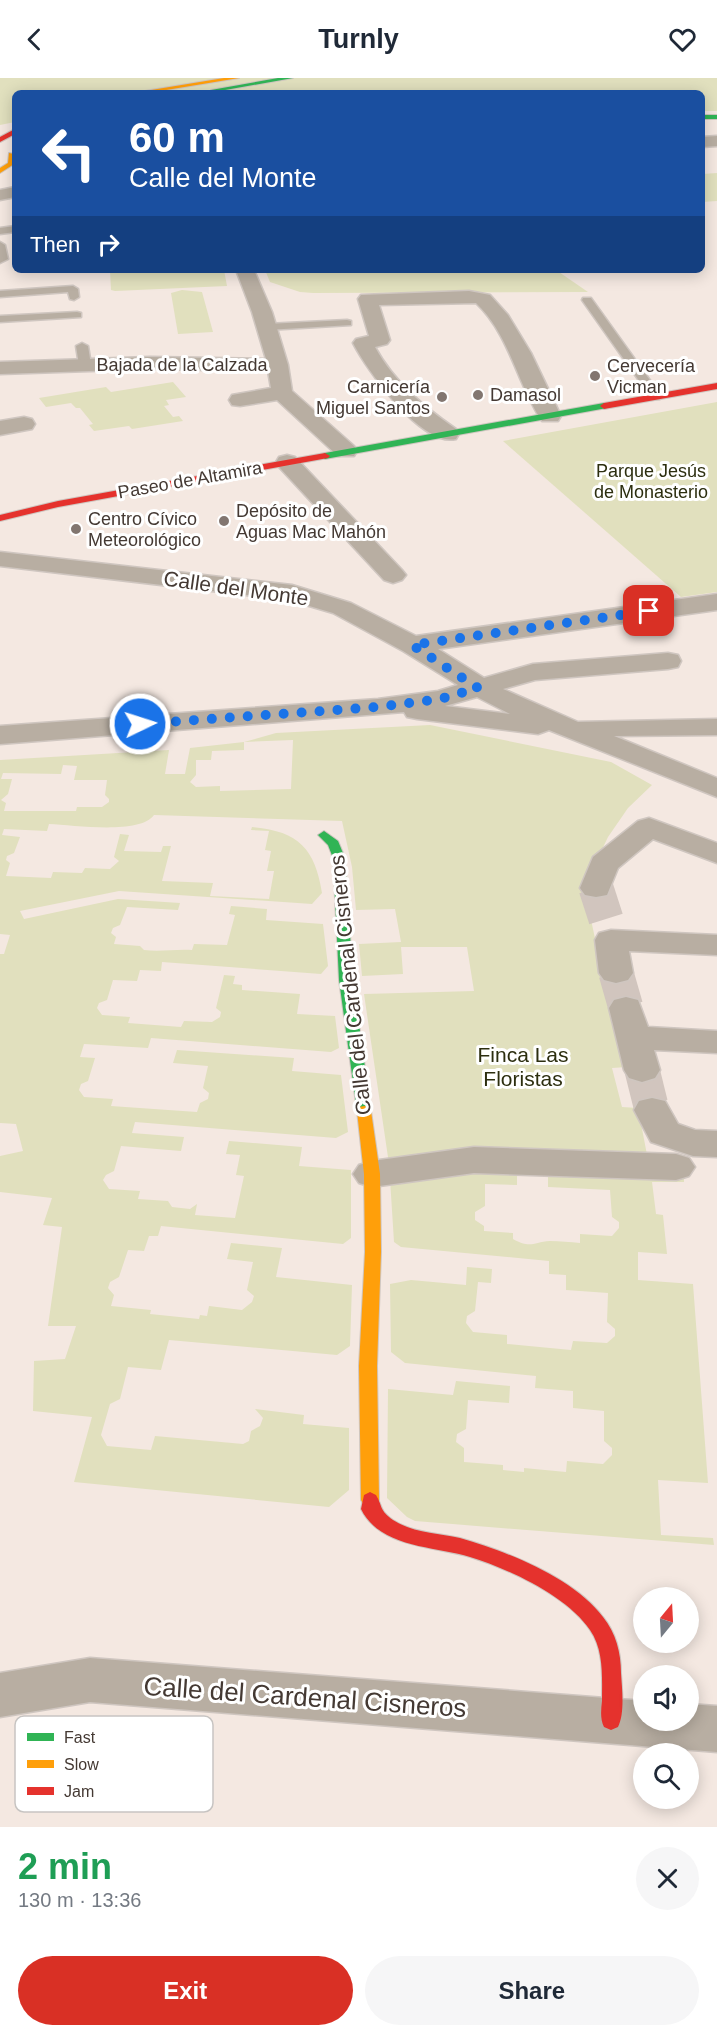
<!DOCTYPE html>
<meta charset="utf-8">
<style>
body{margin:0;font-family:Arial,sans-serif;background:#f6f6f7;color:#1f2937;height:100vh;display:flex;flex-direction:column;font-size:22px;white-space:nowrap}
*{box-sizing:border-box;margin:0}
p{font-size:20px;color:#747a83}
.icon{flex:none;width:33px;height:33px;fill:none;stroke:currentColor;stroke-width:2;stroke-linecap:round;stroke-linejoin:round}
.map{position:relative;height:1749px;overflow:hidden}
.drawer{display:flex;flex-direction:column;background:#fff;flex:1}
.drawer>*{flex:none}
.guide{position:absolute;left:12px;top:12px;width:693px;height:183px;border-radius:9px;box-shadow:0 3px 15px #0003;background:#1a4fa0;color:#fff;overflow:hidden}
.needle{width:39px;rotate:18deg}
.controls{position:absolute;left:633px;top:1509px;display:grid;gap:12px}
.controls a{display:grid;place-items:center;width:66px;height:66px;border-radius:50%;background:#fff;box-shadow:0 3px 15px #0003;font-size:30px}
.pin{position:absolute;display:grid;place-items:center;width:51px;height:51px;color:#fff;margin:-26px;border-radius:12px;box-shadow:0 3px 9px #0006}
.me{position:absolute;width:66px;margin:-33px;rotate:86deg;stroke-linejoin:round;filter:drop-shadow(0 0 4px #0008)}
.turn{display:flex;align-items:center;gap:21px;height:126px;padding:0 18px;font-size:27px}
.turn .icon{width:78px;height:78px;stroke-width:2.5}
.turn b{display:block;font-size:42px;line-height:51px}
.then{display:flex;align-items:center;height:57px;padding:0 18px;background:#0003;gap:12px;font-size:22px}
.round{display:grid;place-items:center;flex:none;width:63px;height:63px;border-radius:32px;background:#f6f6f7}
.head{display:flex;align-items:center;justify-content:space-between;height:102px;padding:0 18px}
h1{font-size:36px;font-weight:700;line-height:45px;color:#1e9e55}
.primary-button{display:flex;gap:12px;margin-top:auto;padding:12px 18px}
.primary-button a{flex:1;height:69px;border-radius:36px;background:#d93025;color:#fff;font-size:24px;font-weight:700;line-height:69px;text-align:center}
.primary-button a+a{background:#f6f6f7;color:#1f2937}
header{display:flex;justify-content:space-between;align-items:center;height:78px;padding:0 18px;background:#fff;font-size:27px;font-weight:700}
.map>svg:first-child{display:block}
.green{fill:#e1e0be;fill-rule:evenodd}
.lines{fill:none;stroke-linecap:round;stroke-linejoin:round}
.street-tunnel{stroke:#d1c5be;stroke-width:35;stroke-dasharray:35 18;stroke-linecap:butt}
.lane-casing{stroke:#cfc6c0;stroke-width:3}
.street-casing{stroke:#cfc6c0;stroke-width:3}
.fast-casing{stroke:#cfc6c0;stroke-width:2}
.slow-casing{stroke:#cfc6c0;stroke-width:2}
.jam-casing{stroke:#cfc6c0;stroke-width:2}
.lane{fill:#b8aea2;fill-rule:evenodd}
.street{fill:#b8aea2;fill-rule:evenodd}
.fast{fill:#30b455;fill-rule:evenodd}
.slow{fill:#ff9f0a;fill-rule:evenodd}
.jam{fill:#e5322d;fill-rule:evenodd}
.route{stroke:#1a73e8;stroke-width:10;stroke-dasharray:0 18}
.poi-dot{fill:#827670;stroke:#fff;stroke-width:2}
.labels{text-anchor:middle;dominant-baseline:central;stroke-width:6;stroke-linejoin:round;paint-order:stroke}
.far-street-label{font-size:18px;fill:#443933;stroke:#fff}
.far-poi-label{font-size:18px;fill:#443933;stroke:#fff;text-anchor:start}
.far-park-label{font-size:18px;fill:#2c2e0f;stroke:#fff}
.street-label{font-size:21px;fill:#443933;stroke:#fff}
.park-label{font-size:21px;fill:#2c2e0f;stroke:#fff}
.near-street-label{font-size:26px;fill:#443933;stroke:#fff}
.key{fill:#fff;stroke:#c7c4c2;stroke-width:1.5}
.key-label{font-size:16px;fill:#443933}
</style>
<header><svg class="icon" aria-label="back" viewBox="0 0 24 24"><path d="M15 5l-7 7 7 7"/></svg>Turnly<svg class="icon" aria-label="heart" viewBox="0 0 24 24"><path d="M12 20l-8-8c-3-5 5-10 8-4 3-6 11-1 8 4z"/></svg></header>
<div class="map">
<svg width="717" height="1749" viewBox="0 0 717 1749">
<rect width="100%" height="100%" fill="#f4e8e1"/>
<g class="green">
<path d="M0 0H717V33H702V15H15V44L0 47Z"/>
<path d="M717 95V123L702 124V96Z"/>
<path d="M110 192H224L227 208 115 213 111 212Z"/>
<path d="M265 192H556L588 214 313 215 300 214 270 204Z"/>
<path d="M182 212 202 214 213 254 178 256 171 215Z"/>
<path d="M173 304 186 319 166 322 169 327 164 328 173 339 179 338 183 343 132 351 129 348 94 353 89 347 93 346 80 330H76L71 325 46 329 39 320 106 309 111 314Z"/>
<path d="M717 324V514L681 519 503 363Z"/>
<path d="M430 647 611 684 652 707 628 730 608 759 584 809 602 893 627 989 612 990 622 1029 638 1030 648 1082 389 1086 364 916 474 913 467 869H401L403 896 362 898 359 866 401 864 395 831 356 832 352 789 342 743 154 737C140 757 74 747 49 746L47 753 4 751 2 757 20 759 14 775 7 778 6 782 10 785 6 798 51 800 53 794 82 795 85 790 110 791 119 783 114 779 120 756 129 757 124 773 161 774 163 768H171L162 803 213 805 210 818 269 821 274 793H267L271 773 265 772 269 753 251 752 252 749C298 753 315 770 322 815L312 826 119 813 20 833 24 841 118 821 180 825 178 832 127 829 120 847 113 850 111 855 116 859 114 866 140 868 144 872C160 874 175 871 192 872L194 866 227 867 235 837 229 836 231 828 267 831 266 842 323 846 328 888 321 896 162 884 161 893 140 892 137 903 113 902 107 922 99 925 97 930 102 937 130 939 128 945 181 949 184 943 212 944 220 939 221 934 216 930 224 897 235 898 233 906 242 907V912L300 916 297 936 335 938 339 970 331 974 151 960 148 970 84 966 80 979 95 980 88 1003 81 1006 79 1012 84 1019 113 1021 111 1028 197 1034 200 1025 208 1021 209 1015 203 1010 208 988 173 985 177 972 294 980 292 993 341 997 348 1054 336 1060 135 1044 132 1055 184 1059 181 1073 121 1068 114 1093 106 1097 103 1102 109 1111 140 1113 138 1121 168 1123 172 1129 190 1131 197 1126 195 1137 235 1140 244 1098 236 1097 240 1077 226 1076 229 1063 302 1069 299 1088 351 1092V1160L343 1166 161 1148 158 1158H149L144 1173 128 1172 119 1199 110 1204 108 1210 114 1217 111 1228 151 1232 150 1236 199 1241 200 1237 207 1238 209 1228 242 1232 252 1224 254 1218 247 1212 253 1184 227 1181 231 1165 282 1170 276 1199 352 1207 350 1268 337 1277 169 1262 161 1292 128 1289 120 1321 110 1326 101 1357 107 1368 151 1372 155 1358 243 1366 249 1363 251 1353 260 1348 263 1340 255 1331 304 1337 303 1346 349 1350V1412L329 1429 74 1404 92 1339 33 1333 34 1283 65 1281 76 1248H48L62 1149 43 1147 52 1120 0 1114V1078L23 1073 16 1046 0 1045V876H4L10 857 0 856V682L169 672 165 696H185L190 670 244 664 276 655ZM293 662 291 711 220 713V708L196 709 190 704 196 697V682H211L212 673 244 672V664ZM63 687 77 688 74 702H107L105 717 109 721V724L102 729H77L76 733H4L6 725 1 722 8 716 12 701H1L3 695 61 696Z"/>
<path d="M517 1090V1107L485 1106V1128L475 1134V1142L484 1148V1153L513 1155V1161C531 1171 533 1164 550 1163 560 1163 570 1164 580 1165V1156L612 1158 619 1150V1144L612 1139 610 1112 548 1109V1092L684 1096V1104H652L656 1136 663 1137 667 1176 638 1174V1202L693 1206 708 1405 658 1402 661 1457 713 1460 714 1467 415 1443 407 1439 387 1420 388 1311 453 1317 456 1303 510 1308 509 1325 468 1322 466 1351 457 1356 456 1364 464 1370V1384L503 1387V1392L524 1394V1390L566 1394 567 1383 603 1386 612 1377V1370L604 1363V1333L573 1330V1313L535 1310 536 1298 405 1285 391 1274 390 1206 411 1202 466 1207 467 1189 492 1191 491 1205 478 1204 475 1233 467 1238 466 1245 473 1254 507 1257V1266L571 1272 573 1263 607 1265 615 1258V1251L607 1244 608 1215 566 1212V1197L549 1196V1183L401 1169 394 1164 390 1101Z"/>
</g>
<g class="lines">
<g class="street-tunnel">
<path d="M596 810 606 841"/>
<path d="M616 895 626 930"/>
<path d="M642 992 652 1032"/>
</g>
<defs>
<g id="lane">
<path d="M15 148V154L0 156V150Z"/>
<path d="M0 164 5 167 8 181 0 185Z"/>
<path d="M73 208 78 211 79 219 74 222 70 221 68 214 0 219V213Z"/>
<path d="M583 220H591L662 319 660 321H652L582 222Z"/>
<path d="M77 234 81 235V239L0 244V238Z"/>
<path d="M347 242 351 243V247L267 252 262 249 267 246Z"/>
<path d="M82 265 88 268 91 287 85 290 79 287 76 268Z"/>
</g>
<g id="street">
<path d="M717 58V68L702 69V59Z"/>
<path d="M15 109V119L0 122V112Z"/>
<path d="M236 192H254L272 234 288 287 292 313 354 368 357 373 354 378H338L277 322 240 328 232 327 229 322 232 317 271 310 268 293 150 291 0 296V284L150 279 266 281 252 234Z"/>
<path d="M469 213 490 217 508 237 531 275 561 338 558 343H542C517 306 510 257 476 225L379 227 390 262 387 266 375 269C394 304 424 329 456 351L459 356 456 361C421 369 367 292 353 265L356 261 369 258 358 221 361 217Z"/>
<path d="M24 339 32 341 35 346 32 351 0 357V343Z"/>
<path d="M287 377 295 379 402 492 406 497 402 502 393 505 384 502 279 389 276 384 279 379Z"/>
<path d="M0 474 292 507 351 525 416 558 717 516V532L438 571 484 600 533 586 668 575 678 577 681 583 678 589 668 591 535 602 503 611 578 644 717 641V657L614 658 717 700V719L549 652 538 656 417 641 407 639 404 634 0 666V648L378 621 438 613 458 607 403 573 333 535 289 522 0 488ZM477 619 510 636 445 628Z"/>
<path d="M649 740 717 765V785L653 761 618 790 607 817 596 819 585 817 580 810 593 779 638 743Z"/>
<path d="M611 852 717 857V877L629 873 633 895 628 902 616 905 604 902 599 895 595 862 599 855Z"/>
<path d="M626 919 638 922 648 949 717 953V975L654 972 660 992 655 1000 642 1004 629 1000 624 992 609 930 614 922Z"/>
<path d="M652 1020 665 1023 678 1046 695 1052 717 1053V1079L693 1078 651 1064 634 1032 639 1023Z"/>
<path d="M474 1069 676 1076 689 1080 695 1089 689 1098 676 1102 474 1095 372 1109 359 1105 353 1096 359 1087 372 1083Z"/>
<path d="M90 1580 644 1623V1642H688V1626L717 1628V1674L90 1624 0 1639V1595Z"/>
</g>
<g id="fast">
<path d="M278 0H293L214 14 211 12Z"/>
<rect x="702" y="37" width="15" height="4"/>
<path d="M604 325 608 328 607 330 325 381 320 378 325 375Z"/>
<path d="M324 753 338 763 345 780 353 902 371 1033 369 1037H359L357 1033 339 902 333 780 328 767 318 757Z"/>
</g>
<g id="slow">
<path d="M224 0H239L148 15H133Z"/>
<path d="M9 75 14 76V86L0 95V90L8 85Z"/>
<path d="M364 1028 369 1029 371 1033 380 1096 381 1174 377 1288 379 1422 376 1427 370 1430 364 1427 361 1422 359 1288 365 1174 364 1096 357 1033 359 1029Z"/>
</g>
<g id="jam">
<path d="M15 51V56L0 64V59Z"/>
<path d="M717 305V311L604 331 600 328 604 325Z"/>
<path d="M325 375 330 378 328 380 58 429 0 443V437L58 423Z"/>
<path d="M370 1414 376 1417C383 1429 379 1432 393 1442 413 1455 438 1455 460 1460 506 1473 574 1500 603 1539 616 1555 621 1575 621 1595 622 1611 625 1635 618 1649L611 1652 604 1649C600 1641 601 1632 602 1623 602 1599 604 1572 590 1552 567 1518 509 1491 470 1479 434 1468 380 1470 361 1431L364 1417Z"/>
</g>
</defs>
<use href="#lane" class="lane-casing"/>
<use href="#street" class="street-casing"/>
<use href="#fast" class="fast-casing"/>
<use href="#slow" class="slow-casing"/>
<use href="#jam" class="jam-casing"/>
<use href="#lane" class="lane"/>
<use href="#street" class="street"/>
<use href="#fast" class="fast"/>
<use href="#slow" class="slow"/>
<use href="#jam" class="jam"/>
</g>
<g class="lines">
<path class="route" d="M140 646 378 629 440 621 478 610 412 567 649 533"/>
</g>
<g class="poi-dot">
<circle cx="595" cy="298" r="6"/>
<circle cx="478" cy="317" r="6"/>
<circle cx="442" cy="319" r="6"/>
<circle cx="224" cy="443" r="6"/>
<circle cx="76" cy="451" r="6"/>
</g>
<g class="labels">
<g class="far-street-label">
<text x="182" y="287">Bajada de la Calzada</text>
<text transform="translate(190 402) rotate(-10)">Paseo de Altamira</text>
</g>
<g class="far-poi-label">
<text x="607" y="288">Cervecería<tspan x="607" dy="21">Vicman</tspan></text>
<text x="430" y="309" text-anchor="end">Carnicería<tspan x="430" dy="21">Miguel Santos</tspan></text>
<text x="490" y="317">Damasol</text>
<text x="236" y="433">Depósito de<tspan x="236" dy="21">Aguas Mac Mahón</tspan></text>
<text x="88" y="441">Centro Cívico<tspan x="88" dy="21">Meteorológico</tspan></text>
</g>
<g class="far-park-label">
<text x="651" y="393">Parque Jesús<tspan x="651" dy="21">de Monasterio</tspan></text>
</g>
<g class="street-label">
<text transform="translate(236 510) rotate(8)">Calle del Monte</text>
<text transform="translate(350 907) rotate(-96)">Calle del Cardenal Cisneros</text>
</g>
<g class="park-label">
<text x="523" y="976">Finca Las<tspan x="523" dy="24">Floristas</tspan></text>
</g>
<g class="near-street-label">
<text transform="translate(305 1619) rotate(4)">Calle del Cardenal Cisneros</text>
</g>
</g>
<rect x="15" y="1638" width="198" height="96" rx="9" class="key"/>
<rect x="27" y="1655" width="27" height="8" fill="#30b455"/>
<rect x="27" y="1682" width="27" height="8" fill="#ff9f0a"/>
<rect x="27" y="1709" width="27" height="8" fill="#e5322d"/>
<g class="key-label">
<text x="64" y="1665">Fast</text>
<text x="64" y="1692">Slow</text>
<text x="64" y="1719">Jam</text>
</g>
</svg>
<div class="controls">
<a><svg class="needle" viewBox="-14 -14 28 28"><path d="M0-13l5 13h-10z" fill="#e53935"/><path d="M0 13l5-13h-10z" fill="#747a83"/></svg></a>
<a><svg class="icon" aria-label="sound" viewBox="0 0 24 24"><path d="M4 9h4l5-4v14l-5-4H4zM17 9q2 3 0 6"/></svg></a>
<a><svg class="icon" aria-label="search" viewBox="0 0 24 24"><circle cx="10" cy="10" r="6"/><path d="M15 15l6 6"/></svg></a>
</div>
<div class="pin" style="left:649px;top:533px;background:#d93025"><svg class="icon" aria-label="arrive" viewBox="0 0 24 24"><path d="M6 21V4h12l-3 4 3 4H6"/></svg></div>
<svg class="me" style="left:140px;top:646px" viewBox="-20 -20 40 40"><circle r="17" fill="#1a73e8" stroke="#fff" stroke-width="3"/><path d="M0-11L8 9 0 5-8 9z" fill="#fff"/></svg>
<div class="guide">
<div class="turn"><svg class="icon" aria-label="left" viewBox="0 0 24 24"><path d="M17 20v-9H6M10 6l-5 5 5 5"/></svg><div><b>60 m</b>Calle del Monte</div></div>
<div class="then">Then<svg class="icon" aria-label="right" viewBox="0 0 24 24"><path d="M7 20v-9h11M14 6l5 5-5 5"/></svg></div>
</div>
</div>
<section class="drawer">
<div class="head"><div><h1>2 min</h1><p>130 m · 13:36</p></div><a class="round"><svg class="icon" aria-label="close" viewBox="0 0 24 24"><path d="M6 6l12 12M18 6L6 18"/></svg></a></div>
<div class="primary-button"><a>Exit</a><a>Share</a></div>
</section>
